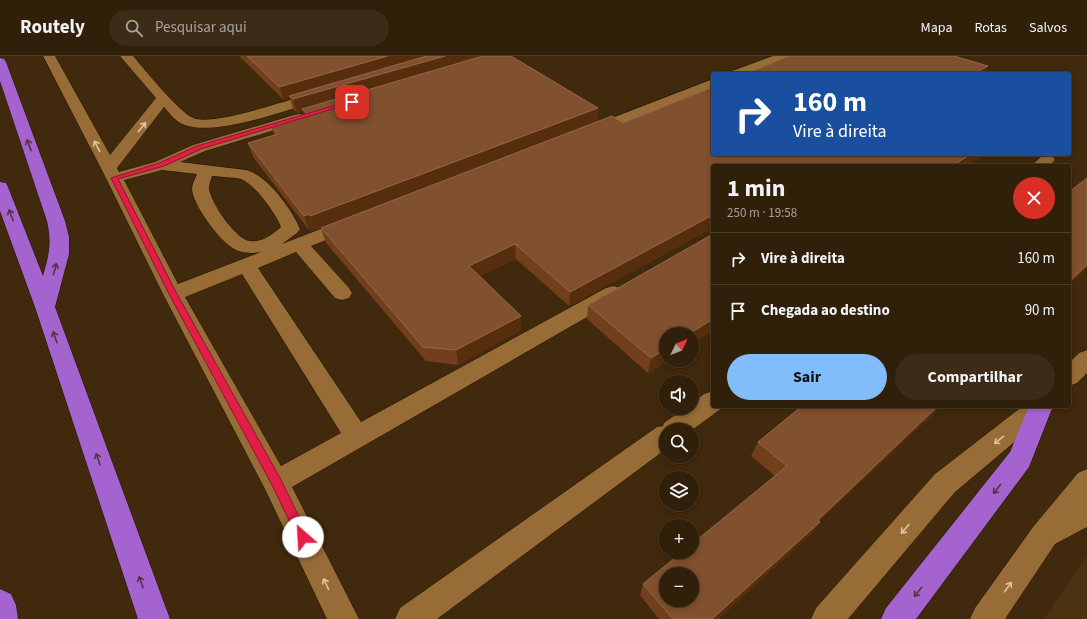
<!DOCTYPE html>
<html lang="pt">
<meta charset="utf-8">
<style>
body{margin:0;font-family:"Source Sans 3",sans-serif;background:#3c2c17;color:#f1f3f6;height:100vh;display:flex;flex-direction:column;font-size:15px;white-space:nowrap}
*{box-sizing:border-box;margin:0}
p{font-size:13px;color:#a8a29c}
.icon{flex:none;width:22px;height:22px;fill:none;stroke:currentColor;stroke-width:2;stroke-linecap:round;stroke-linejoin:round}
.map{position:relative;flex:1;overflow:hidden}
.panel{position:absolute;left:711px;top:108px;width:360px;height:244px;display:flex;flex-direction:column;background:#301f09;border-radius:4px;box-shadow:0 2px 6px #0003,0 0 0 1px #4b3d2a}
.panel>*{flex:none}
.top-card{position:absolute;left:711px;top:16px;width:360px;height:84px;border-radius:4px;box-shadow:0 2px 6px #0003,0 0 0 1px #4b3d2a;background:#1a4fa0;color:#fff;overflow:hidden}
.needle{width:26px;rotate:47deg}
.fabs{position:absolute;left:659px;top:271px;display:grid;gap:8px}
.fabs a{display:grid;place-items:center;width:40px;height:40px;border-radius:50%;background:#301f09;box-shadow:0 2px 6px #0003,0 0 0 1px #4b3d2a;font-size:20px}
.pin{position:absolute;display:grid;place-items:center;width:34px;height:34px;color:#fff;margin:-17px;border-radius:8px;box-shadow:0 2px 6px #0006}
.me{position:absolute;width:44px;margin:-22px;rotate:334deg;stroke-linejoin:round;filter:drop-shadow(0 0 3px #0008)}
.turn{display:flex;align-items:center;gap:14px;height:84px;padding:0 16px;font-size:18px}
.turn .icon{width:52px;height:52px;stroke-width:2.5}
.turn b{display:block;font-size:28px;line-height:34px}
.round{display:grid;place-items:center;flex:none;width:42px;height:42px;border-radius:21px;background:#3c2c17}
.headline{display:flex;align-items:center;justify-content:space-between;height:68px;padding:0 16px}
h1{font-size:24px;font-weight:700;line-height:30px}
.button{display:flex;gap:8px;margin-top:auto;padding:8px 16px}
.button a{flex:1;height:46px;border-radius:24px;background:#81bdfa;color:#111;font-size:16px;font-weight:700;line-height:46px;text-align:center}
.button a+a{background:#3c2c17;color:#f1f3f6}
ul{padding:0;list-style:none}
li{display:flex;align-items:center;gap:12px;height:52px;padding:0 16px;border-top:1px solid #4b3d2a}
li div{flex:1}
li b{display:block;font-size:15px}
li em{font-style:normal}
header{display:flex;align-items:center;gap:24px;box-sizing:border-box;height:56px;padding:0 20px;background:#301f09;border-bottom:1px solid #4b3d2a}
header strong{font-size:19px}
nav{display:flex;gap:22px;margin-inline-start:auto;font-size:14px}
.search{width:280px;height:36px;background:#3c2c17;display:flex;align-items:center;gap:10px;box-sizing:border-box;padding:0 14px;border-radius:22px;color:#a8a29c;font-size:15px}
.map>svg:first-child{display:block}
.built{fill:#4c3211}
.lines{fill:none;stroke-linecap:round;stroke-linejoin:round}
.minor-casing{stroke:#211404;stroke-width:1}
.highway-casing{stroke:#211404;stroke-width:1}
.minor{fill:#976c36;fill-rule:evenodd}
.highway{fill:#a463cf;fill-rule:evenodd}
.wall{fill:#723e1b}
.shaded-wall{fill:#572e0d}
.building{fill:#80502f;stroke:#946848;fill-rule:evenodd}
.oneway{stroke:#dec4a4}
.oneway2{stroke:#563340}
.route{fill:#e11d48;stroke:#92132f}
</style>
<header>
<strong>Routely</strong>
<div class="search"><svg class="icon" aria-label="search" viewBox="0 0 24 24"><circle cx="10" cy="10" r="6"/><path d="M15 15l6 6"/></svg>Pesquisar aqui</div>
<nav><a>Mapa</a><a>Rotas</a><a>Salvos</a></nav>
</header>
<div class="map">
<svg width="1087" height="563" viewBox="0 0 1087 563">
<rect width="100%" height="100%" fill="#40290c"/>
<path class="built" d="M1087 499V563H1044Z"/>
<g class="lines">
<defs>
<g id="minor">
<path d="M43 0H55L110 99 156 42 120 0H133C146 15 177 54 193 62 213 71 296 41 321 35L326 36 328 39 326 42C294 52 216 81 185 69 176 66 170 58 164 51L117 112 119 116 155 106 193 89 294 59 299 58 304 59 306 62 304 65 205 95 180 106 246 114C267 119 292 153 300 173L297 177 282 188 344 164 350 163 356 164 359 168 356 172 311 190 349 232 352 237 349 242 342 244 335 242 296 196 258 212 361 366 606 232 613 230 620 232 623 237 620 242 292 431 359 563H327L266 435 163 238 106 122ZM162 114 197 118C195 123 192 128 192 133 193 149 218 182 231 191 239 197 251 198 261 196L178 228 124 124ZM212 120C221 121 232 121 241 123 255 128 276 158 281 171 273 178 262 187 250 185 236 184 210 146 209 132 209 128 211 124 212 120ZM242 218 341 377 281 410 185 241Z"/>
<path d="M773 0H790L788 3 749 18H730L732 15Z"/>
<path d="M713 23V32L596 78 591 79 586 78 584 75 586 72Z"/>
<path d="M1047 99 1053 101 1055 104 1049 110H1031L1041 101Z"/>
<path d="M1087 294V317L1077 327 1069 330V307L1079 297Z"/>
<path d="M713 335V350H722V352L692 374H666V393L437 563H395L400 552 657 371 663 370 664 367 685 352H692V347L704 338Z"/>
<path d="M1023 350H1052L1049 357 955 436 848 563H811L816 552 935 418Z"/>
<path d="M1087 413V471L1055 488 1005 563H970L975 552 1033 471 1078 417Z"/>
</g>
<g id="highway">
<path d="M0 2 4 3 6 6 65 165 69 181V198L55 251 170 563H138L35 251 0 155V126L6 127 8 131 43 220C49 198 52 188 47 165L0 25Z"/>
<path d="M1029 350H1053L1029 411 916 563H881L886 552 1010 396Z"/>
<path d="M0 533 11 538 16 549 18 563H0Z"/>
</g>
</defs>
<use href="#minor" class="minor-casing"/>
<use href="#highway" class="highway-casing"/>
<use href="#minor" class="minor"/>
<use href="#highway" class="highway"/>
</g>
<g class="wall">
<path d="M239 0H511L598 66 315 174 314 173 309 174 253 101 248 87 274 79 271 70 305 60 303 55 297 57 293 53 290 42 284 44Z"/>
<path d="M623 67 713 98H985L966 110H713V174L705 176 569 250 516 203 480 220 521 260V274L458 309 426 305 326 187 321 172Z"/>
<path d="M713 178V275L692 288V278L666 304H668L648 317 587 263 588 249Z"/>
<path d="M802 350 819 466 811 478 718 563H659L640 539 643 528 775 420 751 400 758 386Z"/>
</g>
<g class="shaded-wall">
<path d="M388 0H434L289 40 290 42 284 44 279 31Z"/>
<path d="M445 0H489L302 53 303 55 297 57 293 43Z"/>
<path d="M988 10 984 18H973Z"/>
<path d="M598 52V66L315 174 310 160Z"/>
<path d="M971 98H985L966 110H952Z"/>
<path d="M309 158 314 173 309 174 304 160Z"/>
<path d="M713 160V174L705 176 569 250 570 236 709 161Z"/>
<path d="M515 188 516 203 471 225 469 210Z"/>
<path d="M1087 209V212L1069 229V226Z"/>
<path d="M521 260V274L458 309 456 294Z"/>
<path d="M713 263V275L692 288V278H689Z"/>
<path d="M666 293V304H668L648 317 651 302Z"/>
<path d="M938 350H942L819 466 811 478 718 563H712Z"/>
</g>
<g class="building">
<path d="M247 0H388L279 31Z"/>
<path d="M427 0H445L293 43 289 40Z"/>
<path d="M483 0H511L598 52 310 160 309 158 304 160 248 87 278 78 271 70 309 59 302 53Z"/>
<path d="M789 0H954L988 10 973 18H745Z"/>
<path d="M713 31V98H971L952 110H713V160L709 161 570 236 515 188 469 210 521 260 456 294 423 291 321 172 612 60 623 67Z"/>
<path d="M1087 122V209L1069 226V136Z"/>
<path d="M713 178V263L689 278H666V293L651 302 588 249Z"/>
<path d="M802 350H938L818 464 820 466 712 563H673L643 528 682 496H692V488L787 410 758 386ZM666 518H692V544H666Z"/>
</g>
<defs><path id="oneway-shaft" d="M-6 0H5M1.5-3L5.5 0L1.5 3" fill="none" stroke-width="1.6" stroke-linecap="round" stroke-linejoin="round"/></defs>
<g class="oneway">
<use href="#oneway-shaft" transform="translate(142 71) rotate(-51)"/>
<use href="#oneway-shaft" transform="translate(97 90) rotate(-117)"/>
<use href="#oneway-shaft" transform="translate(999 384) rotate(140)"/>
<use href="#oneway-shaft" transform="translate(905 473) rotate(131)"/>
<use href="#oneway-shaft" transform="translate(326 528) rotate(-116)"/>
<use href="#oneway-shaft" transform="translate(1008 531) rotate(-55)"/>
</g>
<g class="oneway2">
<use href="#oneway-shaft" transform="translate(29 89) rotate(-110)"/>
<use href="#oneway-shaft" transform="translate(11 159) rotate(-111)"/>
<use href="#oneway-shaft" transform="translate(55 213) rotate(-75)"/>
<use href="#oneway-shaft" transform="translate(55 281) rotate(-109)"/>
<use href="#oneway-shaft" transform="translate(98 403) rotate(-109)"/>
<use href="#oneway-shaft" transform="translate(997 433) rotate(128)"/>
<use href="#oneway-shaft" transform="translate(141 526) rotate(-109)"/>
<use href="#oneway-shaft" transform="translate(918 536) rotate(128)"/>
</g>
<path class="route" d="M350 45 355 46 201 93 164 110 118 123 177 238 280 422 309 481 307 485 303 486 299 485 272 429 169 238 111 122 159 107 197 90Z"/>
</svg>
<div class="fabs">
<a><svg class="needle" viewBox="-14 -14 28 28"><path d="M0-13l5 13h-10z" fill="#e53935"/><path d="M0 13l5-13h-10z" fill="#a8a29c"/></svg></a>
<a><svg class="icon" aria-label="sound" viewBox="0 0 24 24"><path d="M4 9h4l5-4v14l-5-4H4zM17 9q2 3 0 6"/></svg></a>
<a><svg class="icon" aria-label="search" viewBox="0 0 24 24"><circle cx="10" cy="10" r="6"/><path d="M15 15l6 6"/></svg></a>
<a><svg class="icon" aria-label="layers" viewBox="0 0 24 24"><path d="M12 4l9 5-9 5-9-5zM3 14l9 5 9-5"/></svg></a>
<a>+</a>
<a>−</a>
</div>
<div class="pin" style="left:352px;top:46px;background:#d93025"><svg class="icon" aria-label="arrive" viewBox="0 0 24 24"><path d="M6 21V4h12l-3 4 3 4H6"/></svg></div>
<svg class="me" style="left:303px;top:481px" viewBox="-20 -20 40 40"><circle r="19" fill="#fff"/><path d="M0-13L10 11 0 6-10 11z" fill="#e11d48"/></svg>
<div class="top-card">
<div class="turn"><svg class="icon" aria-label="right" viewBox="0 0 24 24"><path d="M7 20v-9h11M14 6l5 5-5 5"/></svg><div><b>160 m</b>Vire à direita</div></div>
</div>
<section class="panel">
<div class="headline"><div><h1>1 min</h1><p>250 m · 19:58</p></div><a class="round" style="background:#d93025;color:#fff"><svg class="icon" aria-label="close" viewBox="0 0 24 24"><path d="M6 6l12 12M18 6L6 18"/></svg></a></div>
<ul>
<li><svg class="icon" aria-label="right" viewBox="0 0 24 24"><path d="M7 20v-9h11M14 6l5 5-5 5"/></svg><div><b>Vire à direita</b></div><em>160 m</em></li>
<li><svg class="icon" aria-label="arrive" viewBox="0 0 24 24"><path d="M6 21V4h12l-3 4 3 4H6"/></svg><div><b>Chegada ao destino</b></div><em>90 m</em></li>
</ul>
<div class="button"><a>Sair</a><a>Compartilhar</a></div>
</section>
</div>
